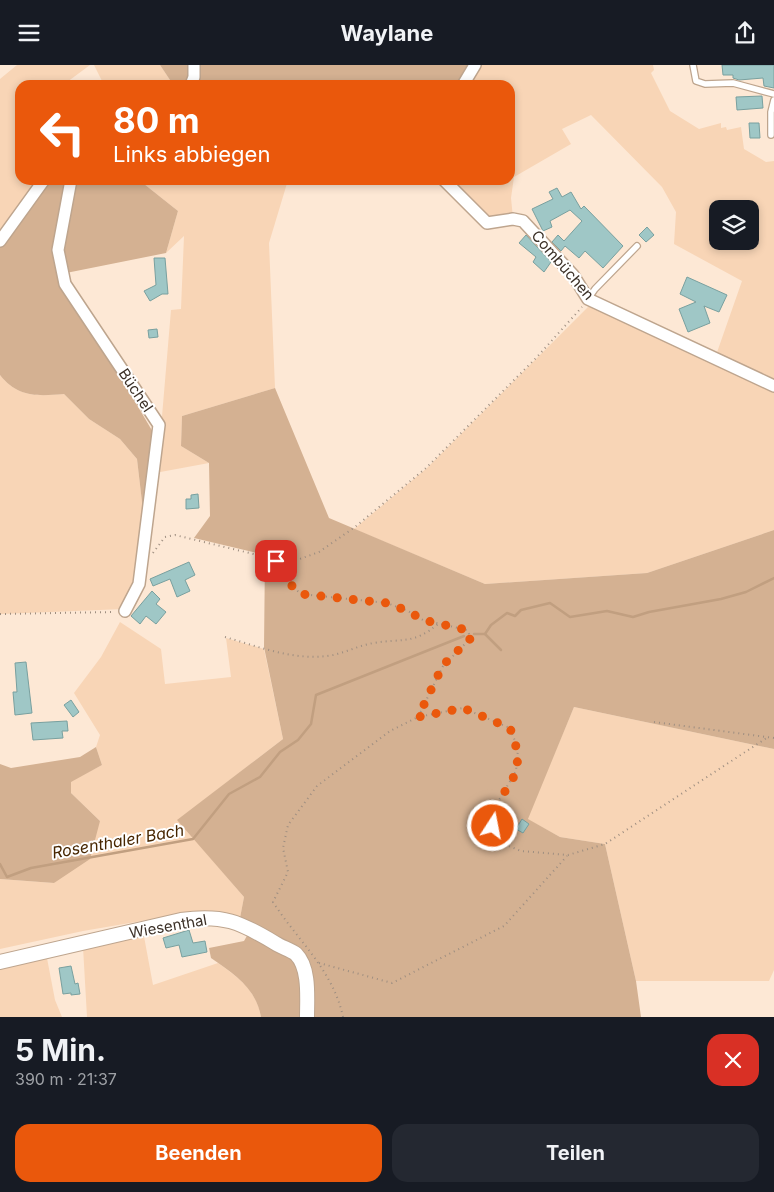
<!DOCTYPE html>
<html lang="de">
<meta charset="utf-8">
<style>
body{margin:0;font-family:Inter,sans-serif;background:#242831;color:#f1f3f6;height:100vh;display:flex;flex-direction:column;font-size:19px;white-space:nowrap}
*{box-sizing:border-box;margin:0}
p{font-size:16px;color:#9ea1a6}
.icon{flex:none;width:28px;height:28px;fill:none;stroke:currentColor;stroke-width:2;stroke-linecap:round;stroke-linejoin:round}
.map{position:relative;height:952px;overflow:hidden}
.panel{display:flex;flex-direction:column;background:#171b24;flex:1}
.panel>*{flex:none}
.top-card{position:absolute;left:15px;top:15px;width:500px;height:105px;border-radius:15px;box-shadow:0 2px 8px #0003;background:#ea580c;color:#fff;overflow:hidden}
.controls{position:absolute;left:709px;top:135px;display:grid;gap:10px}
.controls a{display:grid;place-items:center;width:50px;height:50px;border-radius:10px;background:#171b24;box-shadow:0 2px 8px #0003;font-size:25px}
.pin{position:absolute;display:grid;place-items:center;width:42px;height:42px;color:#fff;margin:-21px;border-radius:10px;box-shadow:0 2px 8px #0006}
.me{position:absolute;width:55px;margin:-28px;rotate:11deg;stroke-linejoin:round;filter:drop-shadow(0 0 4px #0008)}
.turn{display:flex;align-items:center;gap:18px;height:105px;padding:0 15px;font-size:22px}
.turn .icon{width:65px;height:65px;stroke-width:2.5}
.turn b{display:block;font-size:35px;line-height:42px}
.round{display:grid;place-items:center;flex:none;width:52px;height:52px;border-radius:15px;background:#242831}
.summary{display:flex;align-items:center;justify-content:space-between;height:85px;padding:0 15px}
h1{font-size:30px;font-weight:700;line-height:38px}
.primary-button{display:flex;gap:10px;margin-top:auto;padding:10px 15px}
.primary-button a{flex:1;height:58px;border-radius:15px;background:#ea580c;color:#fff;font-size:20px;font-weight:700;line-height:58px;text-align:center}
.primary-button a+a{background:#242831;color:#f1f3f6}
header{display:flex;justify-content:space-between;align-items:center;height:65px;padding:0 15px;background:#171b24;font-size:22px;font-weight:700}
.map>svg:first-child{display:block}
.green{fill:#f8d5b6;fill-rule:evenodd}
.forest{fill:#d4b192}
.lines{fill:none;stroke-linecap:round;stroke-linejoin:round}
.stream{stroke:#c19f80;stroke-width:2.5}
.building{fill:#9fc7c6;stroke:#79a09f}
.service-casing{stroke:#bea58e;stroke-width:8}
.minor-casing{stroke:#bea58e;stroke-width:14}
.tertiary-casing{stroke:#bea58e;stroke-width:16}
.path{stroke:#9e8e80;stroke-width:2;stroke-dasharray:1 4;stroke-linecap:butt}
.service{stroke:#fff;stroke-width:5.5}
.minor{stroke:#fff;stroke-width:11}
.tertiary{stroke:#fff;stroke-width:14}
.route{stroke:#ea580c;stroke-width:9;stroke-dasharray:0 16.2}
.labels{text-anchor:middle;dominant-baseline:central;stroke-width:4;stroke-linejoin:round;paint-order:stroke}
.street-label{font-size:15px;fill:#3b3027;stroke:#fff}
.water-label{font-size:16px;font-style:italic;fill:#472600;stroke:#fff}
</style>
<header><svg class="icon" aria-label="menu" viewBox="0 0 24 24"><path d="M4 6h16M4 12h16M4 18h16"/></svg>Waylane<svg class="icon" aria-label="share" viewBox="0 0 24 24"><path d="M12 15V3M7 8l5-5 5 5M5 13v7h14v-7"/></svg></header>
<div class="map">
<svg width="774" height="952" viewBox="0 0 774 952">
<rect width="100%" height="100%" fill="#fde8d5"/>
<g class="green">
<path d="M17 0H90L63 20H20V115H40L0 173V14Z"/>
<path d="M94 0H160L170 15 181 20H104Z"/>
<path d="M477 0H653L654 5 651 8 670 46 699 64 721 58V63L726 62 727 65 741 62 744 84 766 97 774 96V321L715 293 742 216 674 179 676 147 662 122 591 50 562 64 571 79 514 112 511 133 513 153 488 157 446 115H510V20H465ZM718 144H750V176H718Z"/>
<path d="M139 115H288L269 178 275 323 182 351 181 381 209 398 155 408 160 375 171 245 181 244 184 171 166 188 178 146Z"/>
<path d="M592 238 774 325V465L647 508 485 519 354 464 427 403Z"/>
<path d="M0 310C18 333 38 331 64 329L89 354 120 374 137 394 144 454 137 519 124 544 1 549 0 551Z"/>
<path d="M120 557 161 584 165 619 231 612 226 573 264 584 283 674 178 755 244 832 240 853 219 847 200 846 83 866 0 884V814L54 818 100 756 71 728V716L102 700 96 682 100 670 74 628 101 592Z"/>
<path d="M574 642 774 684V905L769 916H636L605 779 560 772 527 754Z"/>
<path d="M143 866 153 920 218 898C238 912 257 926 261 952H87L83 882Z"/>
<path d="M46 888 55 935 62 952H0V900Z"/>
</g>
<g class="forest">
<path d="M160 0H473L461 20H181L170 15Z"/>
<path d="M47 115H73L60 187 63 219 84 250 157 374 144 454 137 394 120 374 89 354 64 329C38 331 18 333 0 310V178Z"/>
<path d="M77 115H139L178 146 166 188 66 208 64 187Z"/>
<path d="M275 323 329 453 485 519 647 508 774 465V684L574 642 528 754 560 772 605 779 636 916 641 952H261C256 923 234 909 211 893L209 883 244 876 252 862 240 853 244 832 177 755 283 674 264 582 265 490 194 473 210 451 209 398 181 381 182 351Z"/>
<path d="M96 682 102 700 71 717V728L100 756 90 794 54 818 0 814V699L11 703 80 692Z"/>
</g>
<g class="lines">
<g class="stream">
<path d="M474 569H485L491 560 507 548 515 551 521 545 550 538 570 552 607 546 633 552 649 547 721 534 746 527 774 513"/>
<path d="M485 569 501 585"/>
<path d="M0 799 7 812 31 803 193 774 229 729 260 712 280 687 298 675 311 659 316 630 464 571"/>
</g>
</g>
<g class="building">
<path d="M722 0H774V23L764 21 763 13 739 15 733 13V10H723Z"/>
<path d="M762 31 763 43 737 45 736 32Z"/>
<path d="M749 58H759L760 73H750Z"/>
<path d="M557 123 562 132 571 127 581 144 584 141 623 181 603 203 585 186 579 193 565 181 561 186 552 177 558 170 564 176 582 156 570 145 550 156 552 162 543 166 532 144 553 134 549 127Z"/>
<path d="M647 162 654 170 646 177 639 170Z"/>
<path d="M526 170 551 197 544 207 533 197 536 192 519 178Z"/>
<path d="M154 193H165L168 229H162L150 236 144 226 156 220Z"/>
<path d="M687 212 727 230 719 247 704 241 710 258 688 267 679 244 696 237 680 229Z"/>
<path d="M157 264 158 272 149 273 148 265Z"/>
<path d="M198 429 199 443 186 444V434H191V430Z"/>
<path d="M189 497 195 510 185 515 190 526 177 532 170 514 153 521 150 514Z"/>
<path d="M152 526 160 534 156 539 166 547 156 559 146 551 140 559 131 551Z"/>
<path d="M26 597 32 648 15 650 13 627H17L15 598Z"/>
<path d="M71 635 79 647 73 652 64 640Z"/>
<path d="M67 656 68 666H62L63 673 33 675 31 658Z"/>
<path d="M522 754 529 759 523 768 516 764Z"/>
<path d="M189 865 193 878 205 876 207 887 182 892 179 880 166 883 163 873Z"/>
<path d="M71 901 75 919 78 918 80 929 71 930V928L63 929 59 903Z"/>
</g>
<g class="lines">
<defs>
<g id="service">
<path d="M693 0 696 16 705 19 733 18 774 29"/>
<path d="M771 70V47L774 35"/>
<path d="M588 234 595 224 637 181"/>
</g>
<g id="minor">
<path d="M191 20 194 12V0"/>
<path d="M463 20 475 0"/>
<path d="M71 115 58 185 65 219 159 360 139 519 125 546"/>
<path d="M444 115 487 158 513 154 523 156 573 210 588 234 774 321"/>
<path d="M0 176 44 115"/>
</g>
<path id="tertiary" d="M0 897 181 855C223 849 240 857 275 878 281 882 291 885 296 889 310 903 307 933 307 952"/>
</defs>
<use href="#service" class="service-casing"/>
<use href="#minor" class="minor-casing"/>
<use href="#tertiary" class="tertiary-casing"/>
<g class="path">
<path d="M153 488 165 472 175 470 266 492 286 499 319 487 355 462 426 403 537 292 582 242"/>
<path d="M286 499 292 521 301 529 387 538 408 546 423 555 467 565 471 573 443 601 418 652 463 643 510 663 518 684 516 706 492 747 494 775 521 786 568 790 605 779 768 672"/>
<path d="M0 549 115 547"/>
<path d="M225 572C260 582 297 597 333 590 347 587 360 580 374 578 402 573 413 580 438 559"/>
<path d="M654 657 774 673"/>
<path d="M319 898 392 918 504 861 567 791"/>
<path d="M343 952C333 905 298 876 273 837L288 807 283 783 288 760 317 721 390 666 418 652"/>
</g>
<use href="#service" class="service"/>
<use href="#minor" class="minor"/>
<use href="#tertiary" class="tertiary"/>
</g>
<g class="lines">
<path class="route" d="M276 496 286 500 292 521 301 529 387 538 408 546 423 555 467 565 471 573 443 600 418 652 463 643 510 663C515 677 520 690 516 705 510 727 491 735 493 761"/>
</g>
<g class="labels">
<g class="street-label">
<text transform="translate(563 200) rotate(49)">Combüchen</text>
<text transform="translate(136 325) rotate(56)">Büchel</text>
<text transform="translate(168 861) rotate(-10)">Wiesenthal</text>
</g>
<g class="water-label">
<text transform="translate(118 776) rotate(-10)">Rosenthaler Bach</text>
</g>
</g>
</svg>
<div class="controls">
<a><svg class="icon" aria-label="layers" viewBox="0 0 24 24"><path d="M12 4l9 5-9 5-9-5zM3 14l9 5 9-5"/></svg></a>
</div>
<div class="pin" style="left:276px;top:496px;background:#d93025"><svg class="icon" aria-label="arrive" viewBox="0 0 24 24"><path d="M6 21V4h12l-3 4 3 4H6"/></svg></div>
<svg class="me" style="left:493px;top:761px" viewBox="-20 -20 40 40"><circle r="17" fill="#ea580c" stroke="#fff" stroke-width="3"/><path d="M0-11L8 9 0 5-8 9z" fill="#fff"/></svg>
<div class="top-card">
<div class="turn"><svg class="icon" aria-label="left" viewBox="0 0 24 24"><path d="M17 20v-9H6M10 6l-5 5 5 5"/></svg><div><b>80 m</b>Links abbiegen</div></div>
</div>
</div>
<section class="panel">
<div class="summary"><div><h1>5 Min.</h1><p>390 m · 21:37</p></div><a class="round" style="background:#d93025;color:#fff"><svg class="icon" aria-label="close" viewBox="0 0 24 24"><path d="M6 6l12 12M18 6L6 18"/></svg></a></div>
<div class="primary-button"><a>Beenden</a><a>Teilen</a></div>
</section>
